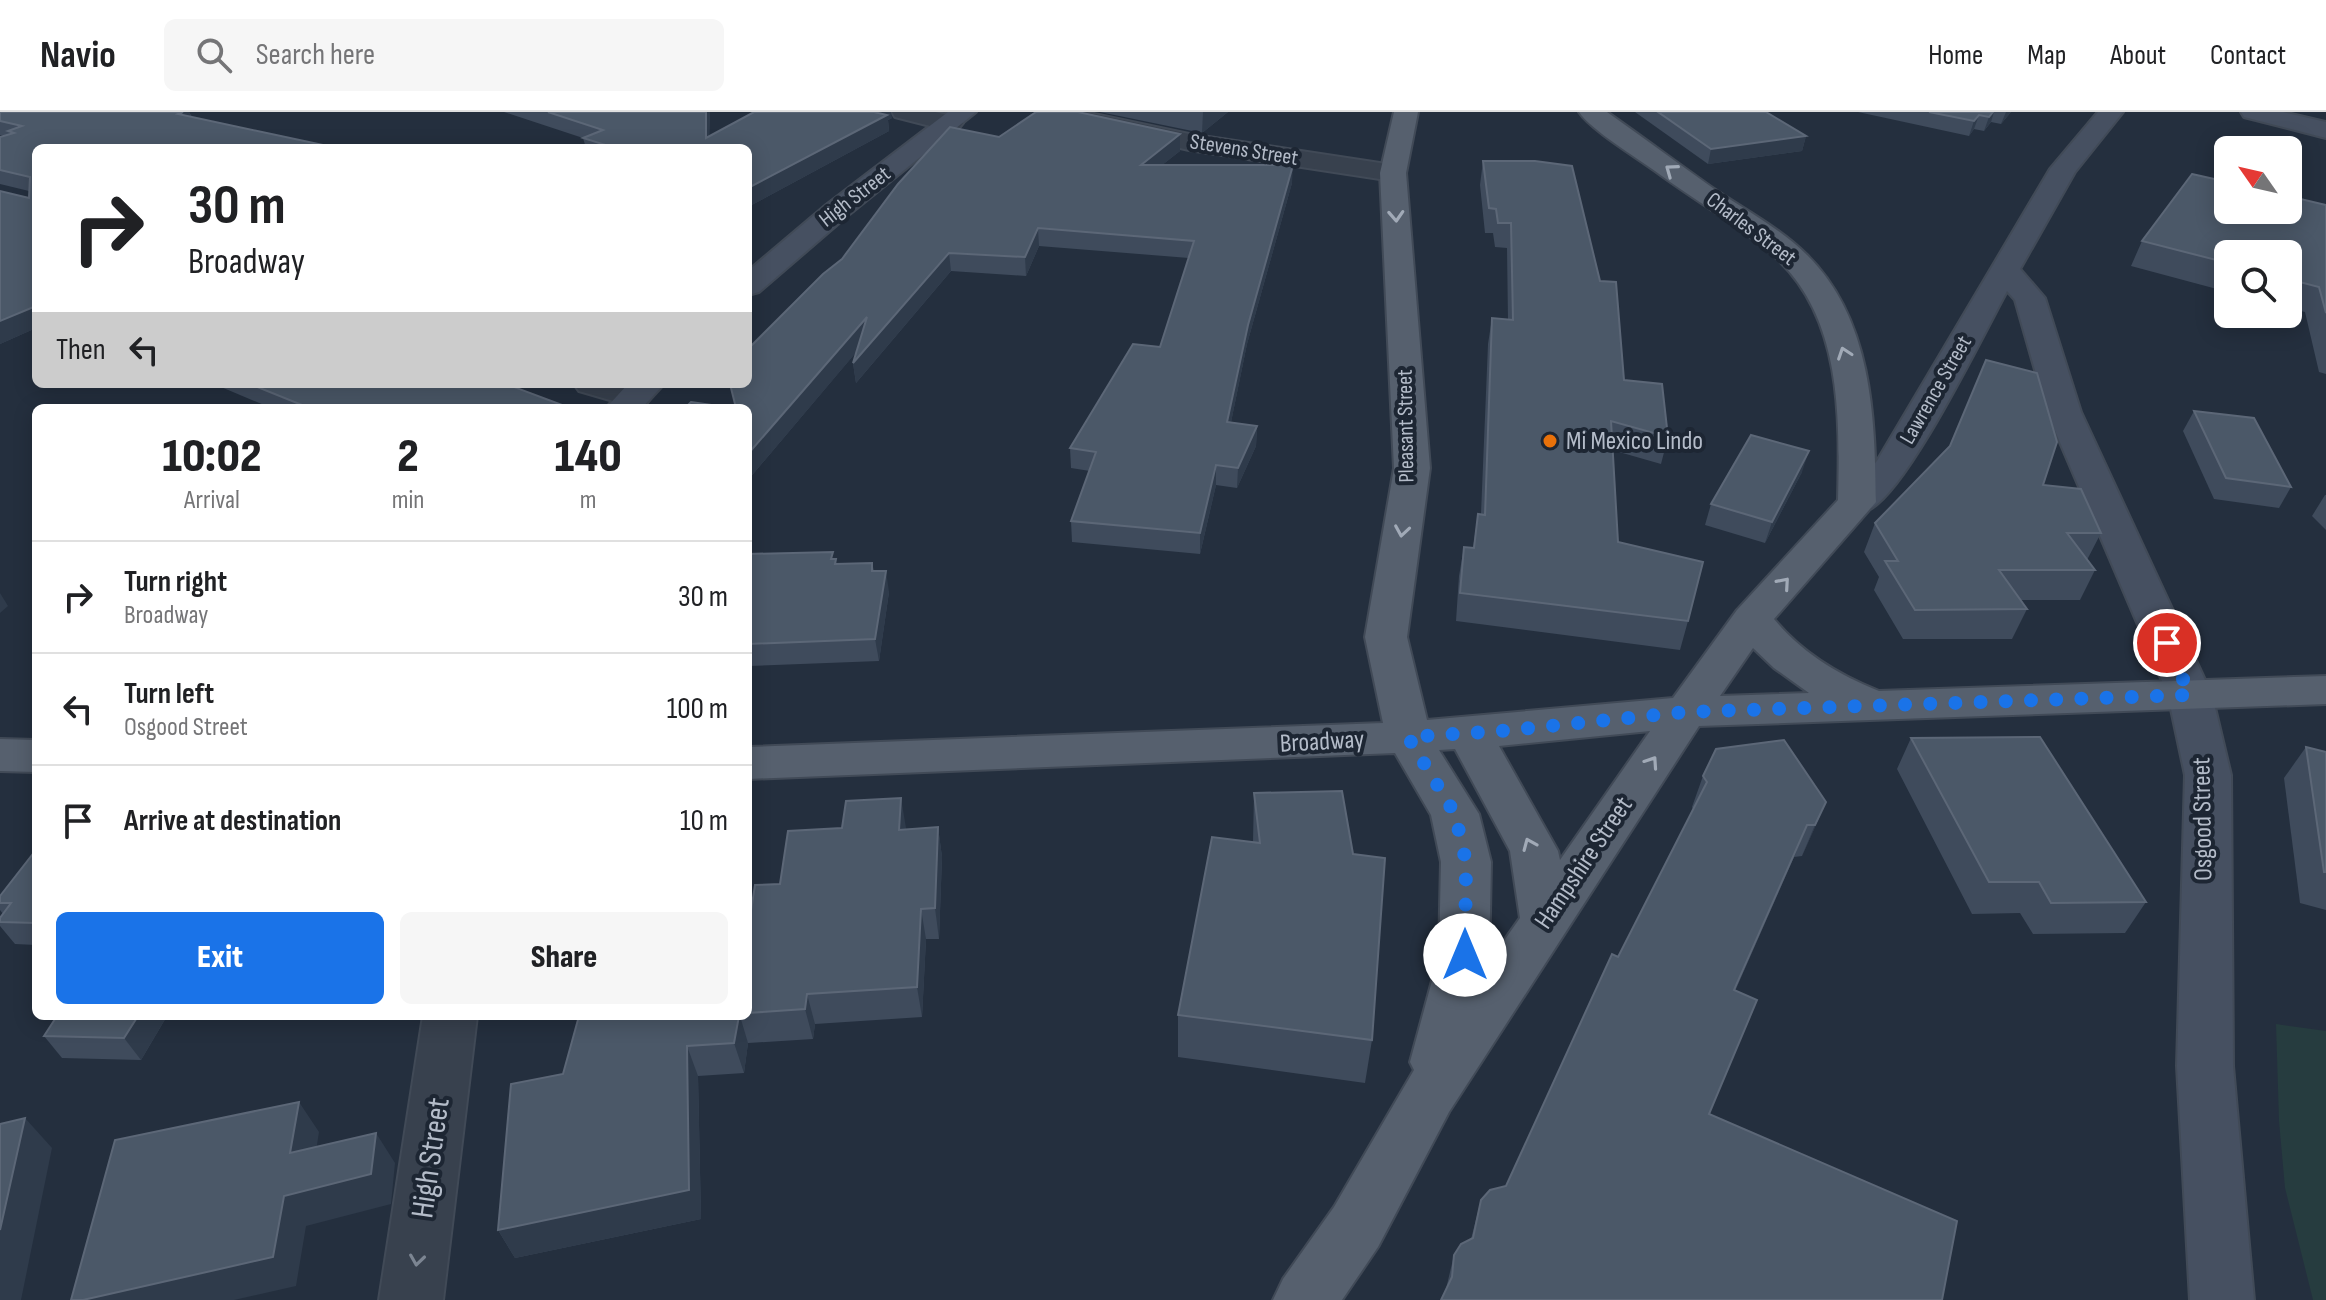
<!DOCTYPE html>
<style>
body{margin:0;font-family:"Sofia Sans Condensed",sans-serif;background:#f6f6f6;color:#202124;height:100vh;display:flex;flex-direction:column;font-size:30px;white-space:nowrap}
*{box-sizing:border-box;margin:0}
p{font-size:26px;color:#757577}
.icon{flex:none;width:44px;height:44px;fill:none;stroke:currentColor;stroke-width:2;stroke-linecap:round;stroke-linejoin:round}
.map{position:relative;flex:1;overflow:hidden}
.details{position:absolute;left:32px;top:292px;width:720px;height:616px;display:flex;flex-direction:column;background:#fff;border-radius:12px;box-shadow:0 4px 20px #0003}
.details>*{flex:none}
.guide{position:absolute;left:32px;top:32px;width:720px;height:244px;border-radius:12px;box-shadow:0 4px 20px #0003;background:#fff;color:#202124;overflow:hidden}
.needle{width:52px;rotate:304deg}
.controls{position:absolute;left:2214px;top:24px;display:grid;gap:16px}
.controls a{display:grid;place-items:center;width:88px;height:88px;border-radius:12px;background:#fff;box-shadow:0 4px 20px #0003;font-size:40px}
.pin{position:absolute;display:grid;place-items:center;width:68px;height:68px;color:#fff;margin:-34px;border:4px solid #fff;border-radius:50%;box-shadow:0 2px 8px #0007}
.me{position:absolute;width:88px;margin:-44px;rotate:0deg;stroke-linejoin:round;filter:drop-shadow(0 0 6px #0008)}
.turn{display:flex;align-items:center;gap:28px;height:168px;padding:0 24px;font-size:36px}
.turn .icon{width:104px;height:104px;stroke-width:2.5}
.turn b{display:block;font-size:56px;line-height:68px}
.then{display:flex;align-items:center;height:76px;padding:0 24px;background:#0003;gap:16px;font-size:30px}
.eta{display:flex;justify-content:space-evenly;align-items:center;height:136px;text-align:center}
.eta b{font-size:48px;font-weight:800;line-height:56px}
.cta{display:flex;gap:16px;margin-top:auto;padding:16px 24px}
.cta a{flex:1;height:92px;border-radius:12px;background:#1a73e8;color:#fff;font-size:32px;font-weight:800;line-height:92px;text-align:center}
.cta a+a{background:#f6f6f6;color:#202124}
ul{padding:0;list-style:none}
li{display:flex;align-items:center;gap:24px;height:112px;padding:0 24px;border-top:2px solid #e0e0e0}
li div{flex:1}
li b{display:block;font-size:30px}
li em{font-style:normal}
header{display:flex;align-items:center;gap:48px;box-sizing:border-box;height:112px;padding:0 40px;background:#fff;border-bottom:2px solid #e0e0e0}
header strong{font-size:38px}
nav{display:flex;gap:44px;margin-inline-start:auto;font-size:28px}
.search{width:560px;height:72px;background:#f6f6f6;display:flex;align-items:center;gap:20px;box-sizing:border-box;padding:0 28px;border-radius:12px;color:#757577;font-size:30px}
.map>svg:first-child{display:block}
.green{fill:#263c3f}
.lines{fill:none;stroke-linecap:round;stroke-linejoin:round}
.street-casing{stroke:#414a57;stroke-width:4}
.secondary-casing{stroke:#414a57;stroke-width:4}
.primary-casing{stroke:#414a57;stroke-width:4}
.street{fill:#38414e;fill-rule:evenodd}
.secondary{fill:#465061;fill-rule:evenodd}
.primary{fill:#56606e;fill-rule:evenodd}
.wall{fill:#3f4b5c}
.shaded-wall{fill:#2f3b4b}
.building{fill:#4b5868;stroke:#5c6777;stroke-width:2}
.oneway{stroke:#a1aab7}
.oneway2{stroke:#7c8592}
.route{stroke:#1a73e8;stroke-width:14;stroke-dasharray:0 25.2}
.food-dot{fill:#e8710a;stroke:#1d2633;stroke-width:3}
.labels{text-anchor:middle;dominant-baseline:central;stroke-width:8;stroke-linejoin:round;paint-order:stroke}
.far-street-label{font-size:22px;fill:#b4bcc9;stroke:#1d2633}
.poi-label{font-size:26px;fill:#b4bcc9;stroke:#1d2633;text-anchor:start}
.street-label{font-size:26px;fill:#b4bcc9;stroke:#1d2633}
.near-street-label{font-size:32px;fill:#b4bcc9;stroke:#1d2633}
</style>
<header>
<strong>Navio</strong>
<div class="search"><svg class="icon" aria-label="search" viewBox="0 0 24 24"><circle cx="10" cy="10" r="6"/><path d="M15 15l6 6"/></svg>Search here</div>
<nav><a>Home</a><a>Map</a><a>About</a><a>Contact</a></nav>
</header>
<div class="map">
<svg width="2326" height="1188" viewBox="0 0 2326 1188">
<rect width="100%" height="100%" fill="#242f3e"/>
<path class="green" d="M2276 912 2326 919V1188H2313L2285 1076 2279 1009Z"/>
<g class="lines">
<defs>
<g id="street">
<path d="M892 0H935L959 6 963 11 959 16 950 19 895 5Z"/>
<path d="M1038 0H1085L1189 22 1393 53 1402 55 1406 61 1402 67 1393 69 1189 38 1041 5Z"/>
<path d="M574 272C596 272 637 264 651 285L646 292 634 295 579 279Z"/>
<path d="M423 904H477L443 1188H379Z"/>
</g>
<g id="secondary">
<path d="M948 0H976L846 105 759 180 748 183V159L826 93Z"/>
<path d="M2098 0H2123L2075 60 2020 157 2045 186 2081 300 2212 583 2231 663 2233 954 2254 1188H2190L2177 954 2185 663 2168 583 2047 300 2015 188 2007 179C1983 223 1906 382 1868 398 1859 402 1852 400 1844 398L1838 390 1877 349 2050 57Z"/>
<path d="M2241 0H2283L2326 10V26L2244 5Z"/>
<path d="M628 272H664L642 296H606Z"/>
</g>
<g id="primary">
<path d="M1394 0H1418L1406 61 1430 356 1407 525 1427 608 1673 586 1737 498 1838 388C1840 305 1842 204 1774 144 1737 112 1694 88 1655 59 1636 45 1591 18 1579 0H1607C1644 26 1680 53 1717 79 1747 99 1781 117 1807 143 1872 207 1875 304 1876 390L1774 507C1802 541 1839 563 1879 579L2326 564V592L1699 614 1449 1000 1378 1135 1342 1188H1273L1283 1167 1334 1095 1414 958 1410 950 1439 843 1441 750 1431 703 1395 641 748 667V635L1383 611 1365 525 1394 356 1380 61ZM1753 536 1774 556 1809 581 1720 584ZM1650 619 1560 748 1558 739 1499 634ZM1455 637 1510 739 1520 806 1489 850 1491 750 1479 702 1439 638Z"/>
<path d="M0 627 36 628V660L0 659Z"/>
</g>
</defs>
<use href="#street" class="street-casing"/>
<use href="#secondary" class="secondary-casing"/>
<use href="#primary" class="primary-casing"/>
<use href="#street" class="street"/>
<use href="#secondary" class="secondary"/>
<use href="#primary" class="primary"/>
</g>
<g class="wall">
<path d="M0 0H189L192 5 36 36V216L0 232V79L29 86V79L0 72V25L5 24 0 23Z"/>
<path d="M504 0H710L709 24 892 6 888 8 889 19 748 95V36H586L583 26Z"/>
<path d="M1100 0H1228L1202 21Z"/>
<path d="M1635 0H1766L1806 24 1802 39 1708 52Z"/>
<path d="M1858 0H2011L2001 12 1991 10 1984 19 1974 17 1969 24Z"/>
<path d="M1180 22V39L1162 53 1292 71 1247 232 1231 310 1257 314 1256 334 1237 376 1216 373 1200 442 1072 430 1071 409 1090 359 1071 356 1070 336 1160 235 1189 146 1039 134 1026 164 951 159 856 271 853 251 857 239 748 368V296L999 25Z"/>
<path d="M1483 49 1624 268 1668 325 1661 352 1612 338 1618 430 1688 509 1680 538 1456 509 1459 464 1464 435 1473 436 1478 402H1481L1488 232 1492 206 1508 208 1507 136 1495 135 1493 121H1485L1480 73Z"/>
<path d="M2326 93V262L2319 260 2305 200 2288 196V142H2228V180L2131 154 2142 129Z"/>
<path d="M214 272H506L570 296H271Z"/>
<path d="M2194 299 2291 375 2279 396 2214 387 2183 319Z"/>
<path d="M1802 360 1765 431 1705 413 1711 392Z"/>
<path d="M2043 373 2101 421 2087 448 2095 458 2080 488H2020L2027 497 2012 527H1903L1874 478 1879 465 1864 440 1875 411Z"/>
<path d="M2325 383H2326V418L2312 404Z"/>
<path d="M748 442 834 447 837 452 872 451 874 459 889 480 879 549 748 554Z"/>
<path d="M1911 626 2146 790 2125 821 2033 822 2020 801 1972 802 1897 657Z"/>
<path d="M2306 635 2326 640V798L2300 791 2284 666Z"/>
<path d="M1703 664 1826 690 1802 744 1794 745 1735 879 1446 1177 1454 1143 1471 1127 1481 1088 1506 1074 1618 845 1693 697 1692 695Z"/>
<path d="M1254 681 1372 928 1365 971 1178 945V903L1253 730Z"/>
<path d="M938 715 942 745 939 827H926L922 905 815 912 813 927 748 931 744 961 698 964 701 1107 515 1146 498 1118 563 962 579 904H748V818L780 772 906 717Z"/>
<path d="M36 738V833L15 832 0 814V806L3 802 0 798V784Z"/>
<path d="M167 904 141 948 62 946 44 924Z"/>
</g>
<g class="shaded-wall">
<path d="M183 0H189L195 13 178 2Z"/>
<path d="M706 0H710L709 36 706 26Z"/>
<path d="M874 0H891L892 6 888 8 889 19 748 95V76Z"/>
<path d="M1203 0H1228L1202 21Z"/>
<path d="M1993 0H1994L1991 10 1984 19 1989 5Z"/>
<path d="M2006 0H2011L2001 12Z"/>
<path d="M1979 3 1974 17 1969 24 1974 9Z"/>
<path d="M1180 22V39L1141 70V53Z"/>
<path d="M1806 24 1802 39 1708 52 1711 37Z"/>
<path d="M1293 53 1292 71 1247 232 1227 330V310L1248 213Z"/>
<path d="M1038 116 1039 134 1026 164 1025 145Z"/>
<path d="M949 141 951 159 856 271 853 251Z"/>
<path d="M36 194V216L0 232V209Z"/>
<path d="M867 205 870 224 748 368V342Z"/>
<path d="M1257 314 1256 334 1237 376 1238 356Z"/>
<path d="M1809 339 1802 360 1765 431 1772 410Z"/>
<path d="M1216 353V373L1200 442V421Z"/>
<path d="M886 459 889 480 879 549 875 527Z"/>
<path d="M0 481 8 494 0 501Z"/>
<path d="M901 686 906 716 904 748 899 718Z"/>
<path d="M1826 690 1812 722 1802 744 1815 713Z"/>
<path d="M1807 713 1794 745 1722 909 1734 878Z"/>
<path d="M938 715 942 745 939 827 935 796Z"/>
<path d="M921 797 926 827 922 905 917 875Z"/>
<path d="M807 882 815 912 813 927 805 897Z"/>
<path d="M138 904H167L141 948 124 926Z"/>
<path d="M739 904H740L748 931 744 961 734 931Z"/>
<path d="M687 934 698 964 701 1107 515 1146 498 1118Z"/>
<path d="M299 990 319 1020 311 1071 290 1041Z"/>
<path d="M25 1006 52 1036 21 1188H0V1118Z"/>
<path d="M376 1021 395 1051 391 1092 306 1114 296 1174 234 1188H83L284 1084Z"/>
</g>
<g class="building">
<path d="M0 0H183L178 2 337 36H36V194L0 209V79L29 86 30 65 0 58V25L14 21 8 19 22 14 0 9Z"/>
<path d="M548 0H706V26L754 0H874L887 3 748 76V36H615L583 26 603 18Z"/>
<path d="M1036 0H1078L1180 22 1141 53H1293L1248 213 1227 310 1257 314 1238 356 1216 353 1200 421 1071 409 1096 340 1070 336 1133 232 1160 235 1194 129 1038 116 1025 145 949 141 853 251 867 205 748 342V296H736L730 272H748V237L823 162 842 147 898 72 950 15 999 25Z"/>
<path d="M1658 0H1766L1806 24 1711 37Z"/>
<path d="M1929 0H1993L1989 5 1979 3 1974 9Z"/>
<path d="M1483 49H1535L1572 54 1600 169 1616 170 1624 268 1662 272 1668 325 1611 309 1618 430 1703 450 1688 509 1460 481 1464 435 1474 436 1478 402 1485 403 1492 206 1513 208 1511 111H1498L1496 97 1489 96Z"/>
<path d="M2192 62 2228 70V98H2288V84L2326 93V201L2319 175 2288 167V142H2228V151L2142 129Z"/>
<path d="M1986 248 2037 261 2057 330 2043 373 2081 377 2101 421H2067L2095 458H1999L2027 497 1915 498 1885 449H1898L1875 411 1950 334Z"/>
<path d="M250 272H506L570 296H300L302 293Z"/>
<path d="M691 290 732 296H685Z"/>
<path d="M2194 299 2254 306 2291 375 2226 366Z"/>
<path d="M1751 323 1809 339 1772 410 1711 392Z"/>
<path d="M833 440 831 447H836L835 452 872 451V459H886L875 527 748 532V442Z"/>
<path d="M2040 625 2146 790 2051 791 2039 770H1989L1911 626Z"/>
<path d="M1784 628 1826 690 1815 713H1807L1734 878 1757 888 1709 1002 1957 1109 1942 1188H1441L1452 1165 1454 1143 1461 1132 1473 1126 1481 1088 1490 1078 1506 1074 1612 842 1618 845 1707 670 1703 664 1716 637Z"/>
<path d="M2306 635 2326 640V760H2324Z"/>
<path d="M1342 679 1353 742 1385 746 1372 928 1178 903 1212 725 1260 731 1254 681Z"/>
<path d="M901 686 899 718 938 715 935 796 921 797 917 875 807 882 805 897 748 901V818L755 773 780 772 788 719 842 716 846 689Z"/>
<path d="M36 738V811L0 810V806L11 791H0V784Z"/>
<path d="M57 904H138L124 926 44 924Z"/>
<path d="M579 904H739L734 931 687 934 689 1078 498 1118 511 972 563 962Z"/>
<path d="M299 990 290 1041 376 1021 371 1062 284 1084 273 1145 83 1188H71L115 1028Z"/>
<path d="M25 1006 0 1118V1012Z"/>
</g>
<defs><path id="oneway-chevron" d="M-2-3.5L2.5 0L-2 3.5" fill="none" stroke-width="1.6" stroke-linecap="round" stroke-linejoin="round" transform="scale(2)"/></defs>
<g class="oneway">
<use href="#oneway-chevron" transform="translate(1671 58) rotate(-144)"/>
<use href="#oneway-chevron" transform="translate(1396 104) rotate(87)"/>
<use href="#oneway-chevron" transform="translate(1844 241) rotate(-109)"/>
<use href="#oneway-chevron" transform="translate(1402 419) rotate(99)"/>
<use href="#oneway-chevron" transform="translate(1784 471) rotate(-49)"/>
<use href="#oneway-chevron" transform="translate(1652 650) rotate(-56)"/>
<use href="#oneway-chevron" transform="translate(1529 732) rotate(-113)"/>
</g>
<use class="oneway2" href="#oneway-chevron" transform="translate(417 1148) rotate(98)"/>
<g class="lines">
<path class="route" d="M1465 843 1466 750 1455 702 1408 625 1501 619 1686 600 2190 583 2167 531"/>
</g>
<circle class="food-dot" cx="1550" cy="329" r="8"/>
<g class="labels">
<g class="far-street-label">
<text transform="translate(1244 38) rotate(9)">Stevens Street</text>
<text transform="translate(855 85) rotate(-38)">High Street</text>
<text transform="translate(1751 117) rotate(37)">Charles Street</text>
<text transform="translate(1936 278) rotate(-60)">Lawrence Street</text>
<text transform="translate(1406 314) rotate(-91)">Pleasant Street</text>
</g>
<g class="poi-label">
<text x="1566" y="329">Mi Mexico Lindo</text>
</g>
<g class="street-label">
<text transform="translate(1322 630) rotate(-3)">Broadway</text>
<text transform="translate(2203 707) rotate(-91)">Osgood Street</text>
<text transform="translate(1584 751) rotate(-56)">Hampshire Street</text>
</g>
<g class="near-street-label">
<text transform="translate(431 1046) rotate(-82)">High Street</text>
</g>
</g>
</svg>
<div class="controls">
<a><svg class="needle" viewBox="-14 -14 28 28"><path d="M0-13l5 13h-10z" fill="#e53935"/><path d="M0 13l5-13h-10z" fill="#757577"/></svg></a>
<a><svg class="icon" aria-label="search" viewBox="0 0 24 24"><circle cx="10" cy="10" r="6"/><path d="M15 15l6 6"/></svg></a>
</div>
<div class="pin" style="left:2167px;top:531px;background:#d93025"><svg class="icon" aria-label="arrive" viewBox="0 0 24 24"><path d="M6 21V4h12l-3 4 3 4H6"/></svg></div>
<svg class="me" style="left:1465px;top:843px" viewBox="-20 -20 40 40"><circle r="19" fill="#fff"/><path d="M0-13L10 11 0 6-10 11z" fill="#1a73e8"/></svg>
<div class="guide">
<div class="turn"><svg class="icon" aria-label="right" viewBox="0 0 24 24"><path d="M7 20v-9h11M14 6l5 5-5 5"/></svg><div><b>30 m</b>Broadway</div></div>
<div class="then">Then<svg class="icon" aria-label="left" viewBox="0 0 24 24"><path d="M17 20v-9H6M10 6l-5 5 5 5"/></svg></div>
</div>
<section class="details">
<div class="eta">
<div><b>10:02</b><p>Arrival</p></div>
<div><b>2</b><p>min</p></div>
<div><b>140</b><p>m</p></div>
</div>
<ul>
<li><svg class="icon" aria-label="right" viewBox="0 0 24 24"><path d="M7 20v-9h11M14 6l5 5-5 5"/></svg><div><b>Turn right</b><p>Broadway</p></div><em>30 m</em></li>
<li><svg class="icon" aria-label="left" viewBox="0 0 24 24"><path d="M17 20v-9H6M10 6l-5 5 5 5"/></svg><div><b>Turn left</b><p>Osgood Street</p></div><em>100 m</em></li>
<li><svg class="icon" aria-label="arrive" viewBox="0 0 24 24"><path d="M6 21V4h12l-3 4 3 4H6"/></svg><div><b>Arrive at destination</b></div><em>10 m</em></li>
</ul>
<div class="cta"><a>Exit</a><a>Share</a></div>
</section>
</div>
